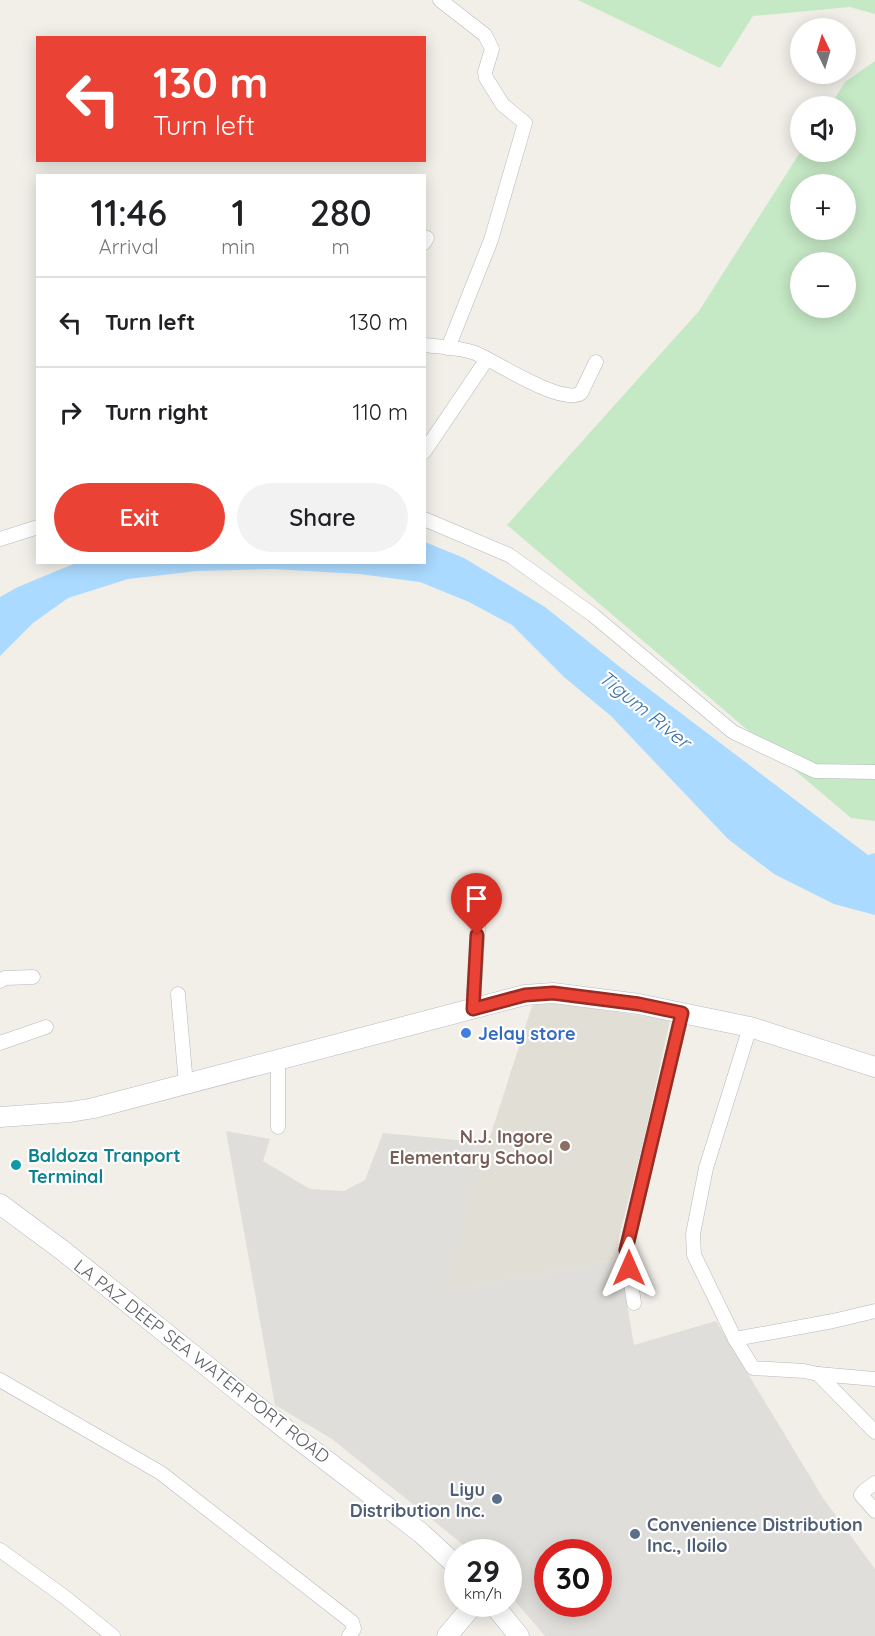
<!DOCTYPE html>
<meta charset="utf-8">
<style>
body{margin:0;font-family:Quicksand,sans-serif;background:#f2f2f2;color:#202124;height:100vh;display:flex;flex-direction:column;font-size:22px;white-space:nowrap}
*{box-sizing:border-box;margin:0}
p{font-size:20px;color:#757577}
.icon{flex:none;width:33px;height:33px;fill:none;stroke:currentColor;stroke-width:2;stroke-linecap:round;stroke-linejoin:round}
.map{position:relative;flex:1;overflow:hidden}
.sheet{position:absolute;left:36px;top:174px;width:390px;height:390px;display:flex;flex-direction:column;background:#fff;border-radius:0px;box-shadow:0 3px 15px #0003}
.sheet>*{flex:none}
.top-card{position:absolute;left:36px;top:36px;width:390px;height:126px;border-radius:0px;box-shadow:0 3px 15px #0003;background:#ea4335;color:#fff;overflow:hidden}
.needle{width:39px;rotate:355deg}
.controls{position:absolute;left:790px;top:18px;display:grid;gap:12px}
.controls a{display:grid;place-items:center;width:66px;height:66px;border-radius:50%;background:#fff;box-shadow:0 3px 15px #0003;font-size:30px}
.speed{position:absolute;left:444px;top:1539px;display:flex;gap:12px;font-size:30px;font-weight:700;text-align:center}
.speed>*{display:grid;place-content:center;width:78px;height:78px;border-radius:50%;background:#fff;box-shadow:0 3px 15px #0003;line-height:1}
.speed small{font-size:15px;font-weight:400}
.speed .limit{border:9px solid #d22;background:#fff;color:#111}
.pin{position:absolute;display:grid;place-items:center;width:51px;height:51px;color:#fff;margin:-62px -26px;border-radius:50% 50% 50% 0;rotate:-45deg;box-shadow:0 0 6px #0007}
.pin .icon{rotate:45deg}
.me{position:absolute;width:66px;margin:-33px;rotate:0deg;stroke-linejoin:round;filter:drop-shadow(0 0 4px #0008)}
.turn{display:flex;align-items:center;gap:21px;height:126px;padding:0 18px;font-size:27px}
.turn .icon{width:78px;height:78px;stroke-width:2.5}
.turn b{display:block;font-size:42px;line-height:51px}
.eta{display:flex;justify-content:space-evenly;align-items:center;height:102px;text-align:center}
.eta b{font-size:36px;font-weight:600;line-height:42px}
.cta{display:flex;gap:12px;margin-top:auto;padding:12px 18px}
.cta a{flex:1;height:69px;border-radius:36px;background:#ea4335;color:#fff;font-size:24px;font-weight:600;line-height:69px;text-align:center}
.cta a+a{background:#f2f2f2;color:#202124}
ul{padding:0;list-style:none}
li{display:flex;align-items:center;gap:18px;height:90px;padding:0 18px;border-top:2px solid #e0e0e0}
li div{flex:1}
li b{display:block;font-size:22px}
li em{font-style:normal}
.map>svg:first-child{display:block}
.industrial{fill:#e0deda;fill-rule:evenodd}
.education{fill:#e1ded6}
.green{fill:#c5e8c5;fill-rule:evenodd}
.water{fill:#aadaff}
.lines{fill:none;stroke-linecap:round;stroke-linejoin:round}
.street-casing{stroke:#b5b8bc;stroke-width:15}
.secondary-casing{stroke:#b6babf;stroke-width:21}
.street{stroke:#fff;stroke-width:14}
.secondary{stroke:#fff;stroke-width:20}
.route-casing{stroke:#982c22;stroke-width:15}
.route{stroke:#ea4335;stroke-width:10}
.shop-dot{fill:#3f7fe0;stroke:#fff;stroke-width:2}
.education-dot{fill:#8d6e63;stroke:#fff;stroke-width:2}
.culture-dot{fill:#0f9aa8;stroke:#fff;stroke-width:2}
.service-dot{fill:#5c6f8a;stroke:#fff;stroke-width:2}
.labels{text-anchor:middle;dominant-baseline:central;stroke-width:4.5;stroke-linejoin:round;paint-order:stroke}
.shop-label{font-size:18px;font-weight:bold;fill:#366cbe;stroke:#fff;text-anchor:start}
.education-label{font-size:18px;font-weight:bold;fill:#785e54;stroke:#fff;text-anchor:end}
.culture-label{font-size:18px;font-weight:bold;fill:#0d838f;stroke:#fff;text-anchor:start}
.street-label{font-size:18px;fill:#5f6368;stroke:#fff}
.service-label{font-size:18px;font-weight:bold;fill:#4e5e75;stroke:#fff;text-anchor:end}
.water-label{font-size:20px;font-style:italic;fill:#4174aa;stroke:#fff}
</style>
<div class="map">
<svg width="875" height="1636" viewBox="0 0 875 1636">
<rect width="100%" height="100%" fill="#f1efe8"/>
<path class="industrial" d="M226 1131 270 1139 263 1161 310 1189 344 1191 365 1180 383 1133 488 1143 447 1290 619 1259 634 1345 716 1321 823 1498 875 1569V1636H545L509 1594 508 1552H472L332 1439 275 1405ZM548 1552H598V1604H548Z"/>
<path class="education" d="M550 1002 670 1020 642 1148 618 1240 619 1259 444 1291 488 1143 533 1003Z"/>
<g class="green">
<path d="M578 0H875V14L850 7 753 16 720 68Z"/>
<path d="M875 61V821L851 818 507 525 699 311 801 151 846 152V106H830L845 82ZM801 184H846V230H801ZM801 262H846V308H801Z"/>
</g>
<path class="water" d="M425 542 464 558 545 607 620 667 868 855 875 853V915L834 904 774 874 728 839 611 716 564 677 512 625 469 602 420 582 360 574 272 569 197 571 128 579 68 598 33 623 0 656V597L18 587 76 563 424 562Z"/>
<g class="lines">
<defs>
<g id="street">
<path d="M440 0 485 35 492 49 485 72 486 78 503 105 525 123 491 240 448 348"/>
<path d="M424 243 427 238"/>
<path d="M424 345C441 347 459 347 475 353 495 361 562 406 581 393L596 362"/>
<path d="M424 452 487 359"/>
<path d="M424 519 509 555 593 615 733 732 815 771 875 772"/>
<path d="M0 539 38 527"/>
<path d="M0 981 5 978 33 977"/>
<path d="M178 994 186 1084"/>
<path d="M473 1009 479 913"/>
<path d="M750 1027 706 1168 693 1234 694 1255 735 1339 753 1368 804 1371 818 1374 875 1432"/>
<path d="M0 1043 46 1027"/>
<path d="M278 1060V1127"/>
<path d="M634 1303 626 1250 682 1013"/>
<path d="M735 1339 833 1321 875 1311"/>
<path d="M818 1374 875 1379"/>
<path d="M0 1380 161 1473 352 1622 354 1629 349 1636"/>
<path d="M875 1483 864 1491 861 1495 875 1511"/>
<path d="M0 1550 66 1598 113 1636"/>
</g>
<g id="secondary">
<path d="M0 1117 70 1112 94 1108 525 995 553 993 639 1004 682 1013 750 1027 875 1067"/>
<path d="M0 1204 62 1250 293 1435 421 1533 458 1567"/>
<path d="M493 1604 519 1636"/>
<path d="M447 1636 474 1604"/>
</g>
</defs>
<use href="#street" class="street-casing"/>
<use href="#secondary" class="secondary-casing"/>
<use href="#street" class="street"/>
<use href="#secondary" class="secondary"/>
</g>
<g class="lines">
<defs>
<path id="route" d="M477 935 473 1009 525 995 553 993 639 1004 682 1013 626 1250 629 1268"/>
</defs>
<use href="#route" class="route-casing"/>
<use href="#route" class="route"/>
</g>
<circle class="shop-dot" cx="466" cy="1033" r="6"/>
<circle class="education-dot" cx="565" cy="1146" r="6"/>
<circle class="culture-dot" cx="16" cy="1165" r="6"/>
<g class="service-dot">
<circle cx="497" cy="1499" r="6"/>
<circle cx="635" cy="1534" r="6"/>
</g>
<g class="labels">
<g class="shop-label">
<text x="478" y="1033">Jelay store</text>
</g>
<g class="education-label">
<text x="553" y="1136">N.J. Ingore<tspan x="553" dy="21">Elementary School</tspan></text>
</g>
<g class="culture-label">
<text x="28" y="1155">Baldoza Tranport<tspan x="28" dy="21">Terminal</tspan></text>
</g>
<g class="street-label">
<text transform="translate(202 1361) rotate(38)">LA PAZ DEEP SEA WATER PORT ROAD</text>
</g>
<g class="service-label">
<text x="485" y="1489">Liyu<tspan x="485" dy="21">Distribution Inc.</tspan></text>
<text x="647" y="1524" text-anchor="start">Convenience Distribution<tspan x="647" dy="21">Inc., Iloilo</tspan></text>
</g>
<g class="water-label">
<text transform="translate(645 709) rotate(39)">Tigum River</text>
</g>
</g>
</svg>
<div class="controls">
<a><svg class="needle" viewBox="-14 -14 28 28"><path d="M0-13l5 13h-10z" fill="#e53935"/><path d="M0 13l5-13h-10z" fill="#757577"/></svg></a>
<a><svg class="icon" aria-label="sound" viewBox="0 0 24 24"><path d="M4 9h4l5-4v14l-5-4H4zM17 9q2 3 0 6"/></svg></a>
<a>+</a>
<a>−</a>
</div>
<div class="speed"><div>29<small>km/h</small></div><div class="limit">30</div></div>
<div class="pin" style="left:477px;top:935px;background:#d93025"><svg class="icon" aria-label="arrive" viewBox="0 0 24 24"><path d="M6 21V4h12l-3 4 3 4H6"/></svg></div>
<svg class="me" style="left:629px;top:1268px" viewBox="-20 -20 40 40"><path d="M0-17L14 15 0 8-14 15z" fill="#ea4335" stroke="#fff" stroke-width="4"/></svg>
<div class="top-card">
<div class="turn"><svg class="icon" aria-label="left" viewBox="0 0 24 24"><path d="M17 20v-9H6M10 6l-5 5 5 5"/></svg><div><b>130 m</b>Turn left</div></div>
</div>
<section class="sheet">
<div class="eta">
<div><b>11:46</b><p>Arrival</p></div>
<div><b>1</b><p>min</p></div>
<div><b>280</b><p>m</p></div>
</div>
<ul>
<li><svg class="icon" aria-label="left" viewBox="0 0 24 24"><path d="M17 20v-9H6M10 6l-5 5 5 5"/></svg><div><b>Turn left</b></div><em>130 m</em></li>
<li><svg class="icon" aria-label="right" viewBox="0 0 24 24"><path d="M7 20v-9h11M14 6l5 5-5 5"/></svg><div><b>Turn right</b></div><em>110 m</em></li>
</ul>
<div class="cta"><a>Exit</a><a>Share</a></div>
</section>
</div>
